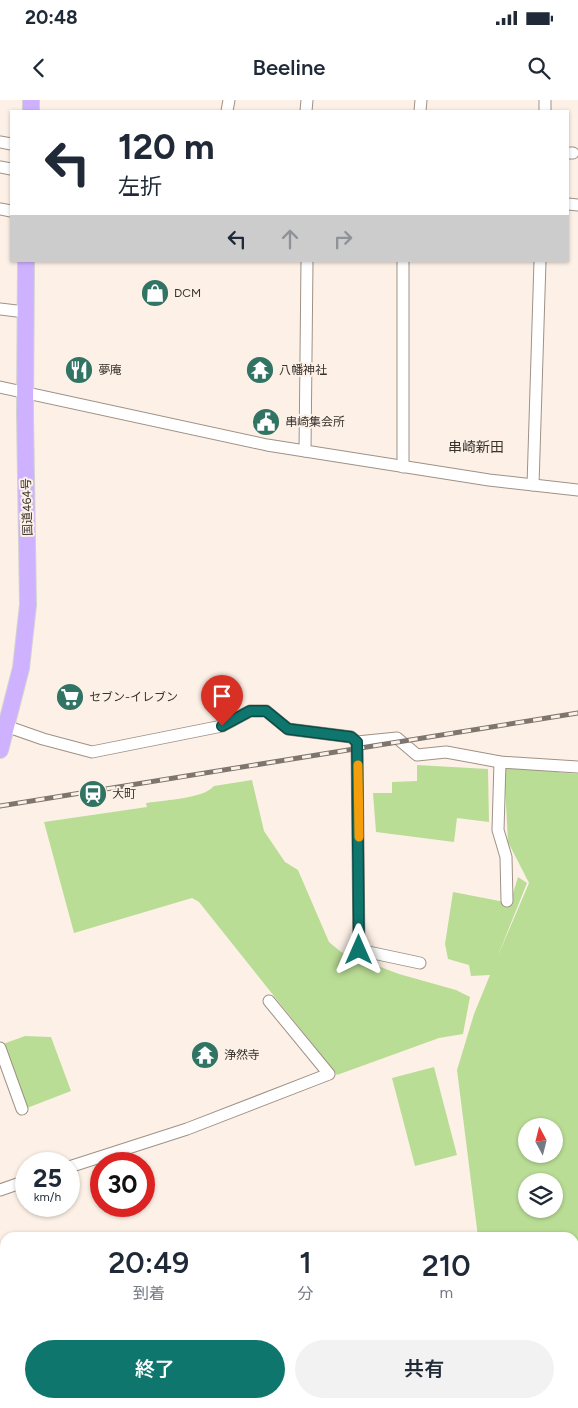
<!DOCTYPE html>
<html lang="ja">
<meta charset="utf-8">
<style>
body{margin:0;font-family:Figtree,"Noto Sans JP",sans-serif;background:#f2f2f3;color:#1f2937;height:100vh;display:flex;flex-direction:column;font-size:19px;white-space:nowrap}
*{box-sizing:border-box;margin:0}
p{font-size:16px;color:#747a83}
.icon{flex:none;width:28px;height:28px;fill:none;stroke:currentColor;stroke-width:2;stroke-linecap:round;stroke-linejoin:round}
.map{position:relative;flex:1;overflow:hidden}
.drawer{position:absolute;left:0px;top:1132px;width:579px;height:176px;display:flex;flex-direction:column;background:#fff;border-radius:15px 15px 0 0;box-shadow:0 1px 4px #0004}
.drawer>*{flex:none}
.guide{position:absolute;left:10px;top:10px;width:559px;height:152px;border-radius:0px;box-shadow:0 1px 4px #0004;background:#fff;color:#1f2937;overflow:hidden}
.needle{width:32px;rotate:353deg}
.tools{position:absolute;left:518px;top:1018px;display:grid;gap:10px}
.tools a{display:grid;place-items:center;width:45px;height:45px;border-radius:50%;background:#fff;box-shadow:0 1px 4px #0004;font-size:25px}
.speed{position:absolute;left:15px;top:1052px;display:flex;gap:10px;font-size:25px;font-weight:700;text-align:center}
.speed>*{display:grid;place-content:center;width:65px;height:65px;border-radius:50%;background:#fff;box-shadow:0 1px 4px #0004;line-height:1}
.speed small{font-size:12px;font-weight:400}
.speed .limit{border:8px solid #d22;background:#fff;color:#111}
.pin{position:absolute;display:grid;place-items:center;width:42px;height:42px;color:#fff;margin:-51px -21px;border-radius:50% 50% 50% 0;rotate:-45deg;box-shadow:0 0 5px #0007}
.pin .icon{rotate:45deg}
.me{position:absolute;width:55px;margin:-28px;rotate:0deg;stroke-linejoin:round;filter:drop-shadow(0 0 4px #0008)}
.turn{display:flex;align-items:center;gap:18px;height:105px;padding:0 25px;font-size:22px}
.turn .icon{width:65px;height:65px;stroke-width:2.5}
.turn b{display:block;font-size:35px;line-height:42px}
.lanes{display:flex;align-items:center;height:48px;padding:0 25px;background:#0003;justify-content:center;gap:25px;direction:ltr}
.lanes .off{opacity:.35}
.eta{display:flex;justify-content:space-evenly;align-items:center;height:85px;text-align:center}
.eta b{font-size:30px;font-weight:600;line-height:35px}
.cta{display:flex;gap:10px;margin-top:auto;padding:10px 25px}
.cta a{flex:1;height:58px;border-radius:30px;background:#0f766e;color:#fff;font-size:20px;font-weight:600;line-height:58px;text-align:center}
.cta a+a{background:#f2f2f3;color:#1f2937}
.status{display:flex;justify-content:space-between;align-items:center;height:35px;padding:0 25px;background:#fff;direction:ltr}
.status svg{height:14px;fill:currentColor}
header{display:flex;justify-content:space-between;align-items:center;height:65px;padding:0 25px;background:#fff;font-size:22px;font-weight:600}
.map>svg:first-child{display:block}
.green{fill:#badd95;fill-rule:evenodd}
.lines{fill:none;stroke-linecap:round;stroke-linejoin:round}
.minor-casing{stroke:#9f9186;stroke-width:13}
.highway-casing{stroke:#d3d2d1;stroke-width:18}
.minor{stroke:#fff;stroke-width:11}
.highway{stroke:#cfb2ff;stroke-width:16}
.rail-casing{stroke:#7d756e;stroke-width:5}
.rail{stroke:#fdf1e7;stroke-width:3;stroke-dasharray:9;stroke-linecap:butt}
.route-casing{stroke:#0a4d48;stroke-width:12}
.route{stroke:#0f766e;stroke-width:9}
.slow{stroke:#f59e0b;stroke-width:9}
.labels{text-anchor:middle;dominant-baseline:central;stroke-width:4;stroke-linejoin:round;paint-order:stroke}
.poi-label{font-size:12px;fill:#39332e;stroke:#fdf1e7;text-anchor:start}
.street-label{font-size:12px;fill:#39332e;stroke:#fdf1e7}
.neighbourhood-label{font-size:14px;fill:#39332e;stroke:#fdf1e7}
</style>
<div class="status"><b>20:48</b><svg viewBox="0 0 49 12"><path d="M0 12V9h3v3zM5 12V6h3v6zM10 12V3h3v9zM15 12V0h3v12zM26 1h20v11H26zM47 4h2v5h-2z"/></svg></div>
<header><svg class="icon" aria-label="back" viewBox="0 0 24 24"><path d="M15 5l-7 7 7 7"/></svg>Beeline<svg class="icon" aria-label="search" viewBox="0 0 24 24"><circle cx="10" cy="10" r="6"/><path d="M15 15l6 6"/></svg></header>
<div class="map">
<svg width="578" height="1308" viewBox="0 0 578 1308">
<rect width="100%" height="100%" fill="#fdf1e7"/>
<g class="green">
<path d="M417 665 488 669 489 722 457 718 454 742 376 732 373 693H392V682L417 681Z"/>
<path d="M504 667 578 674V1308H499V1304H574V1138L478 1137 457 970 474 914 490 875 471 876 469 865 448 859 445 844 453 792 510 803 518 777 527 783 497 858 529 783 508 742ZM526 1026H554V1054H526ZM526 1081H554V1109H526Z"/>
<path d="M252 680 264 731 285 762 298 770 329 842 341 852 399 874 456 890 470 897 463 934 439 938 337 975 199 802 192 798 74 833 44 722 147 707 146 703C164 700 203 699 214 686Z"/>
<path d="M25 936 51 937 71 991 27 1008 3 944Z"/>
<path d="M434 967 457 1055 415 1066 392 978Z"/>
</g>
<g class="lines">
<defs>
<g id="minor">
<path d="M227 11 229 0"/>
<path d="M306 11 307 0"/>
<path d="M420 11 421 0"/>
<path d="M545 11V0"/>
<path d="M0 42 11 44"/>
<path d="M568 53H573"/>
<path d="M0 67 11 69"/>
<path d="M568 104 578 105"/>
<path d="M0 109 11 111"/>
<path d="M0 209 25 212"/>
<path d="M0 287 267 345 489 380 578 390"/>
<path d="M305 351 307 161"/>
<path d="M403 367V161"/>
<path d="M533 385 540 161"/>
<path d="M0 624 43 639 92 652 222 626 250 611H266L288 629 351 637 357 642 397 638 417 655 446 652 500 662 578 667"/>
<path d="M357 642 359 850 420 863"/>
<path d="M500 662 498 730 506 757 507 801"/>
<path d="M0 948 22 1009"/>
<path d="M69 1067 187 1029 329 974 269 901"/>
<path d="M0 1090 26 1081"/>
</g>
<g id="highway">
<path d="M31 11V0"/>
<path d="M0 650 21 568 28 505 25 313 26 161"/>
</g>
</defs>
<use href="#minor" class="minor-casing"/>
<use href="#highway" class="highway-casing"/>
<use href="#minor" class="minor"/>
<use href="#highway" class="highway"/>
<defs>
<path id="rail" d="M0 706 578 613"/>
</defs>
<use href="#rail" class="rail-casing"/>
<use href="#rail" class="rail"/>
</g>
<g class="lines">
<defs>
<path id="route" d="M222 626 250 611H266L288 629 351 637 357 642 359 850"/>
</defs>
<use href="#route" class="route-casing"/>
<use href="#route" class="route"/>
<path class="slow" d="M358 665 359 737"/>
</g>
<defs>
<symbol id="shop-disc" viewBox="-11 -11 22 22"><circle r="9.5" fill="#327464" stroke="#fdf1e7"/><path d="M-5-2.5h2.3a2.7 3.5 0 0 1 5.4 0H5L5.5 6h-11ZM-1.5-2.5h3a1.5 2.3 0 0 0-3 0Z" fill="#fff"/></symbol>
<symbol id="restaurant-disc" viewBox="-11 -11 22 22"><circle r="9.5" fill="#327464" stroke="#fdf1e7"/><path d="M-5-6h1v4h1v-4h1v4h1v-4h1v5L-1.5 .5V6h-2V.5L-5-1ZM5-6V6H3V1.5H1.5Q1.5-4 5-6Z" fill="#fff"/></symbol>
<symbol id="temple-disc" viewBox="-11 -11 22 22"><circle r="9.5" fill="#327464" stroke="#fdf1e7"/><path d="M0-6L5-2H3V0L6.5 2.5H4V6H1.5V3h-3V6H-4V2.5H-6.5L-3 0V-2H-5Z" fill="#fff"/></symbol>
<symbol id="civic-disc" viewBox="-11 -11 22 22"><circle r="9.5" fill="#327464" stroke="#fdf1e7"/><path d="M-.6-6.5H3V-4.5H.6V-3L4-1V1h2V6H-6V1h2V-1L-.6-3ZM-1.2 2.5V6h2.4V2.5Z" fill="#fff"/></symbol>
<symbol id="supermarket-disc" viewBox="-11 -11 22 22"><circle r="9.5" fill="#327464" stroke="#fdf1e7"/><path d="M-6-5.5h2.5l.6 2H6L4.5 2H-2.5L-4.4-4H-6ZM-1.5 3.2a1.3 1.3 0 1 0 .1 0ZM3 3.2a1.3 1.3 0 1 0 .1 0Z" fill="#fff"/></symbol>
<symbol id="station-disc" viewBox="-11 -11 22 22"><circle r="9.5" fill="#327464" stroke="#fdf1e7"/><path d="M-3-6H3Q5-6 5-4V2Q5 4 3 4L4.5 6H3L1.5 4h-3L-3 6H-4.5L-3 4Q-5 4-5 2V-4Q-5-6-3-6ZM-3.5-4v3h7v-3ZM-3.5 1v1.5H-2V1ZM2 1v1.5H3.5V1Z" fill="#fff"/></symbol>
</defs>
<g fill-rule="evenodd">
<use href="#shop-disc" x="139" y="177" width="32" height="32"/>
<use href="#restaurant-disc" x="63" y="254" width="32" height="32"/>
<use href="#temple-disc" x="244" y="254" width="32" height="32"/>
<use href="#civic-disc" x="250" y="306" width="32" height="32"/>
<use href="#supermarket-disc" x="54" y="581" width="32" height="32"/>
<use href="#station-disc" x="77" y="678" width="32" height="32"/>
<use href="#temple-disc" x="189" y="939" width="32" height="32"/>
</g>
<g class="labels">
<g class="poi-label">
<text x="174" y="193">DCM</text>
<text x="98" y="270">夢庵</text>
<text x="279" y="270">八幡神社</text>
<text x="285" y="322">串崎集会所</text>
<text x="89" y="597">セブン-イレブン</text>
<text x="112" y="694">大町</text>
<text x="224" y="955">浄然寺</text>
</g>
<g class="street-label">
<text transform="translate(27 407) rotate(-92)">国道464号</text>
</g>
<g class="neighbourhood-label">
<text x="476" y="347">串崎新田</text>
</g>
</g>
</svg>
<div class="tools">
<a><svg class="needle" viewBox="-14 -14 28 28"><path d="M0-13l5 13h-10z" fill="#e53935"/><path d="M0 13l5-13h-10z" fill="#747a83"/></svg></a>
<a><svg class="icon" aria-label="layers" viewBox="0 0 24 24"><path d="M12 4l9 5-9 5-9-5zM3 14l9 5 9-5"/></svg></a>
</div>
<div class="speed"><div>25<small>km/h</small></div><div class="limit">30</div></div>
<div class="pin" style="left:222px;top:626px;background:#d93025"><svg class="icon" aria-label="arrive" viewBox="0 0 24 24"><path d="M6 21V4h12l-3 4 3 4H6"/></svg></div>
<svg class="me" style="left:359px;top:850px" viewBox="-20 -20 40 40"><path d="M0-17L14 15 0 8-14 15z" fill="#0f766e" stroke="#fff" stroke-width="4"/></svg>
<div class="guide">
<div class="turn"><svg class="icon" aria-label="left" viewBox="0 0 24 24"><path d="M17 20v-9H6M10 6l-5 5 5 5"/></svg><div><b>120 m</b>左折</div></div>
<div class="lanes"><svg class="icon" aria-label="left" viewBox="0 0 24 24"><path d="M17 20v-9H6M10 6l-5 5 5 5"/></svg><svg class="icon off" aria-label="ahead" viewBox="0 0 24 24"><path d="M12 20V5M6 11l6-6 6 6"/></svg><svg class="icon off" aria-label="right" viewBox="0 0 24 24"><path d="M7 20v-9h11M14 6l5 5-5 5"/></svg></div>
</div>
<section class="drawer">
<div class="eta">
<div><b>20:49</b><p>到着</p></div>
<div><b>1</b><p>分</p></div>
<div><b>210</b><p>m</p></div>
</div>
<div class="cta"><a>終了</a><a>共有</a></div>
</section>
</div>
